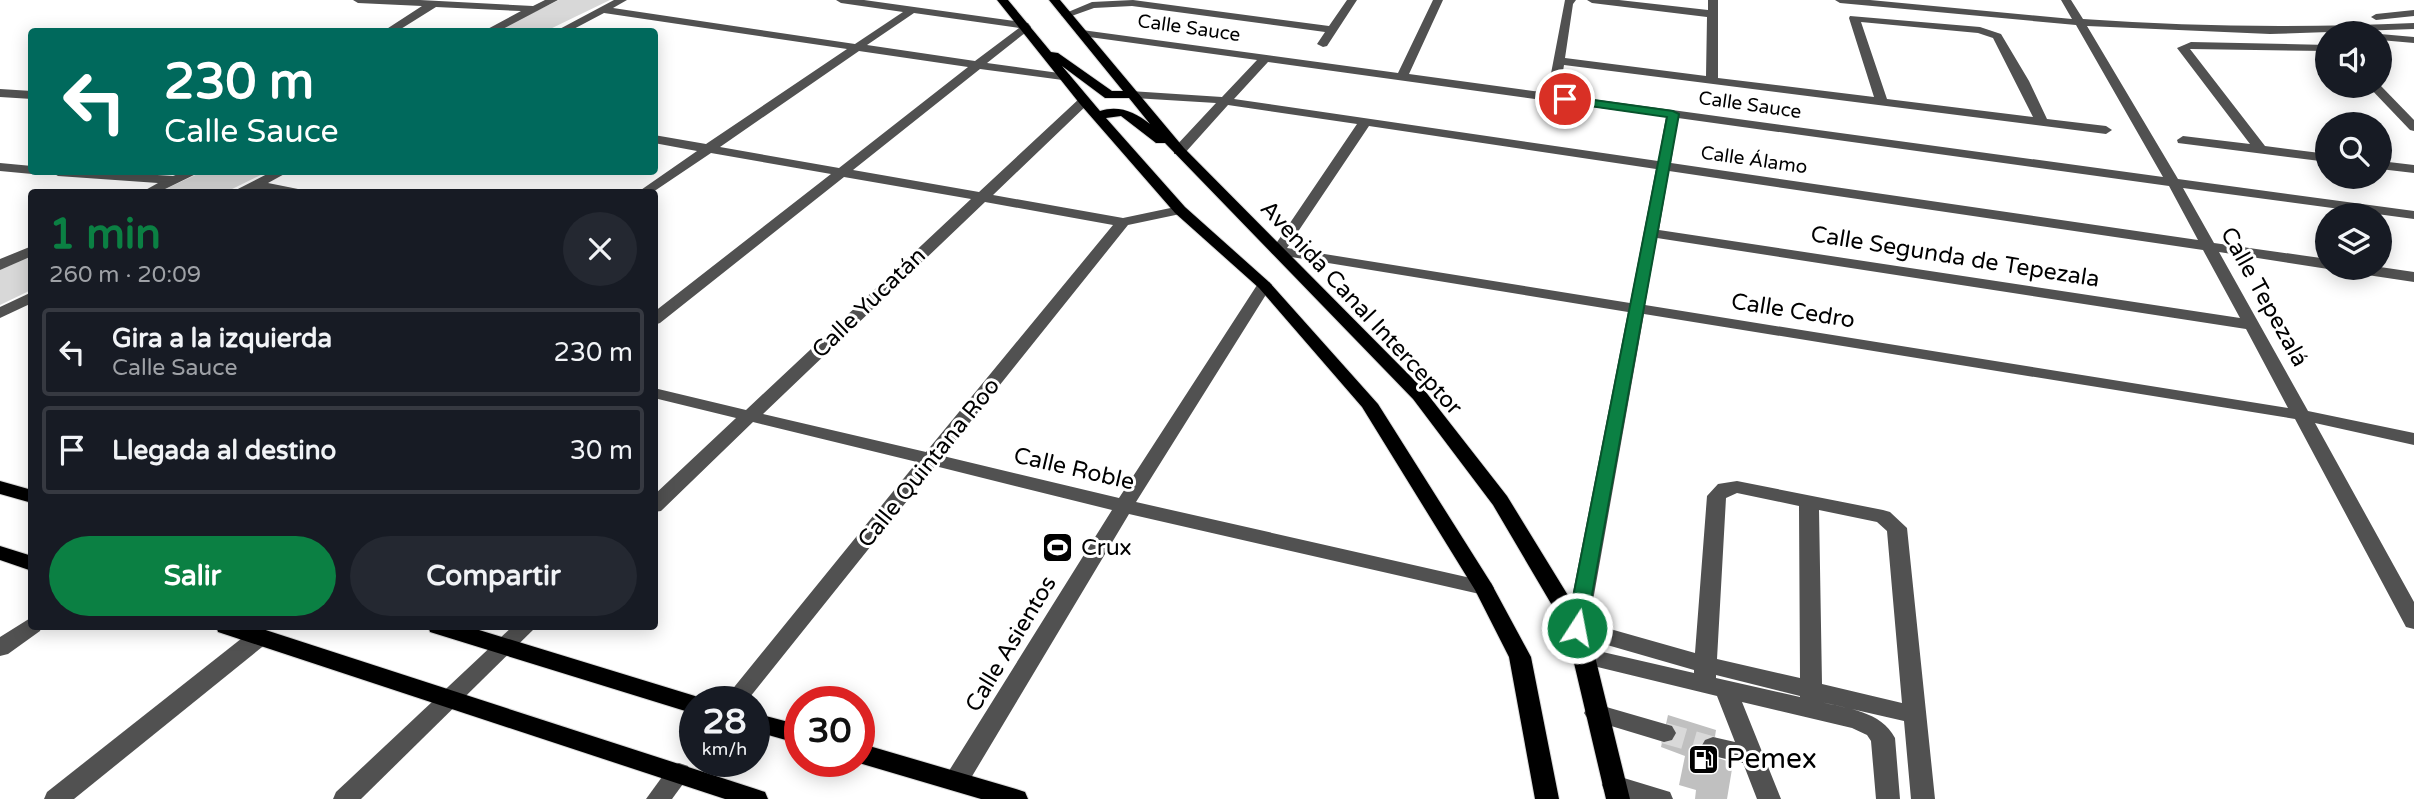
<!DOCTYPE html>
<html lang="es">
<meta charset="utf-8">
<style>
body{margin:0;font-family:"Varela Round",sans-serif;background:#242831;color:#f1f3f6;height:100vh;display:flex;flex-direction:column;font-size:26px;white-space:nowrap}
*{box-sizing:border-box;margin:0}
p{font-size:23px;color:#9ea1a6}
.icon{flex:none;width:38px;height:38px;fill:none;stroke:currentColor;stroke-width:2;stroke-linecap:round;stroke-linejoin:round}
.map{position:relative;flex:1;overflow:hidden}
.drawer{position:absolute;left:28px;top:189px;width:630px;height:441px;display:flex;flex-direction:column;background:#171b24;border-radius:7px;box-shadow:0 4px 18px #0003}
.drawer>*{flex:none}
.guide{position:absolute;left:28px;top:28px;width:630px;height:147px;border-radius:7px;box-shadow:0 4px 18px #0003;background:#00695c;color:#fff;overflow:hidden}
.tools{position:absolute;left:2315px;top:21px;display:grid;gap:14px}
.tools a{display:grid;place-items:center;width:77px;height:77px;border-radius:50%;background:#171b24;box-shadow:0 4px 18px #0003;font-size:35px}
.speed{position:absolute;left:679px;top:686px;display:flex;gap:14px;font-size:35px;font-weight:700;text-align:center}
.speed>*{display:grid;place-content:center;width:91px;height:91px;border-radius:50%;background:#171b24;box-shadow:0 4px 18px #0003;line-height:1}
.speed small{font-size:18px;font-weight:400}
.speed .limit{border:10px solid #d22;background:#fff;color:#111}
.pin{position:absolute;display:grid;place-items:center;width:60px;height:60px;color:#fff;margin:-30px;border:4px solid #fff;border-radius:50%;box-shadow:0 2px 7px #0007}
.me{position:absolute;width:77px;margin:-38px;rotate:11deg;stroke-linejoin:round;filter:drop-shadow(0 0 5px #0008)}
.turn{display:flex;align-items:center;gap:24px;height:147px;padding:0 21px;font-size:32px}
.turn .icon{width:91px;height:91px;stroke-width:2.5}
.turn b{display:block;font-size:49px;line-height:60px}
.round{display:grid;place-items:center;flex:none;width:74px;height:74px;border-radius:37px;background:#242831}
.overview{display:flex;align-items:center;justify-content:space-between;height:119px;padding:0 21px}
h1{font-size:42px;font-weight:700;line-height:52px;color:#0b8043}
.button{display:flex;gap:14px;margin-top:auto;padding:14px 21px}
.button a{flex:1;height:80px;border-radius:42px;background:#0b8043;color:#fff;font-size:28px;font-weight:700;line-height:80px;text-align:center}
.button a+a{background:#242831;color:#f1f3f6}
ul{padding:0;list-style:none}
li{display:flex;align-items:center;gap:21px;height:88px;margin:0 14px 10px;padding:0 7px;border:4px solid #363941;border-radius:7px}
li div{flex:1}
li b{display:block;font-size:26px}
li em{font-style:normal}
.map>svg:first-child{display:block}
.green{fill:#d8d8d8}
.building{fill:#c0c0c0}
.lines{fill:none;stroke-linecap:round;stroke-linejoin:round}
.minor-tunnel{stroke:#d9d9d9;stroke-width:21;stroke-dasharray:21 10;stroke-linecap:butt}
.major-casing{stroke:#dbdbdb;stroke-width:2}
.minor{fill:#515151;fill-rule:evenodd}
.major{fill:#000;fill-rule:evenodd}
.route{fill:#0b8043;stroke:#07532c;stroke-width:2}
.labels{text-anchor:middle;dominant-baseline:central;stroke-width:6;stroke-linejoin:round;paint-order:stroke}
.far-street-label{font-size:19px;fill:#000;stroke:#fff}
.street-label{font-size:23px;fill:#000;stroke:#fff}
.poi-label{font-size:23px;fill:#000;stroke:#fff;text-anchor:start}
.near-poi-label{font-size:28px;fill:#000;stroke:#fff;text-anchor:start}
</style>
<div class="map">
<svg width="2414" height="799" viewBox="0 0 2414 799">
<rect width="100%" height="100%" fill="#fff"/>
<g class="green">
<path d="M559 0H610L546 31 493 32Z"/>
<path d="M202 172H267L226 192H159Z"/>
<path d="M31 253V290L0 305V268Z"/>
</g>
<path class="building" d="M1668 715 1716 730 1712 756 1733 763 1727 799H1695L1696 790 1679 785 1685 756 1661 747Z"/>
<g class="lines">
<path class="minor-tunnel" d="M1664 733 1713 747"/>
<defs>
<g id="major">
<path d="M997 0H1008L1051 52 1058 53 1112 91H1123L1049 0H1060L1184 148 1425 391 1507 496 1588 628 1630 799H1606L1566 629 1493 505 1413 399 1165 143H1156L1121 116 1106 118 1185 207 1269 282 1378 404 1491 583 1531 657 1559 799H1535L1509 657 1475 590 1362 407 1259 288 1175 213 1080 104ZM1062 66 1105 98H1129L1150 124C1135 112 1119 105 1100 111Z"/>
<path d="M0 481 32 490V503L0 494Z"/>
<path d="M0 546 32 556V571L0 560Z"/>
<path d="M216 626H253L756 789 765 792 768 799H725L218 632Z"/>
<path d="M428 626H466L695 696 705 702H695V714L430 632Z"/>
<path d="M754 713 800 725V744L754 731Z"/>
<path d="M859 743 1016 789 1025 792 1028 799H981L859 763 855 761H859Z"/>
</g>
</defs>
<use href="#major" class="major-casing"/>
<g class="minor">
<path d="M353 0H420L533 6 545 0H558L497 32H482L521 11 436 7 396 32H382L422 6 358 3Z"/>
<path d="M614 0H627L613 8 855 44 903 12 841 3 836 0H864L1028 23 1031 27 1030 29 987 63 1066 74 1070 75V81L980 69 853 170 979 192 1080 98 1084 97 1090 101 1088 104 993 195 1123 218 1180 206 1187 210 1185 213 1128 225 943 456 1119 498 1259 282H1269L1272 285 1136 502 1484 581 1491 583 1494 588 1491 593 1484 595 1129 514 965 788 956 791 947 788 944 781 947 774 1112 510 935 466 746 702H722L917 462 753 422 661 511 654 512V495L736 418 654 398V388L746 410 971 199 844 177 660 323 654 325V312L831 174 711 153 653 192H638L697 151 654 143V135L706 144 847 49 604 13 568 32H554ZM914 13 1019 28 975 61 867 45ZM859 51 968 67 839 168 720 147ZM985 202 1113 225 926 452 763 414Z"/>
<path d="M1133 0 1329 26 1347 0H1357L1327 46 1323 47 1317 44 1325 32 1132 6 1094 8 1066 18 1061 15 1092 2Z"/>
<path d="M1433 0H1443L1409 74 2163 177 2076 25 1840 3 1835 0H1870L2072 19 2061 0H2071L2083 19C2193 27 2303 28 2414 23V29L2270 34 2087 26 2178 179 2414 211V219L2183 188 2214 243 2328 259V268H2331L2328 269 2219 252 2308 411 2414 433V445L2315 423 2414 602V629L2406 627 2295 419 1644 314 1589 623 1695 653 1707 496 1718 484 1737 481 1883 510 1890 512 1907 528 1935 799H1911L1904 721 1821 702C1848 709 1881 711 1895 738L1900 799H1876L1871 741 1867 735 1852 728 1742 702 1781 799H1757L1743 763 1705 754 1701 747 1705 740 1713 737 1735 742 1717 696 1581 663 1573 661 1570 655 1573 649 1581 647 1694 673V670L1569 634 1566 628 1628 312 1273 254 1271 251 1357 124 1228 105 1184 154H1174V148L1216 103 1134 98 1130 97V91L1222 97 1257 60 1082 36 1076 33 1082 30 1398 73ZM1268 62 1666 117 1658 161 1234 99ZM1678 118 2169 186 2198 240 1671 163ZM1369 126 1656 169 1630 303 1287 248ZM1669 171 2203 250 2240 318 1659 230ZM1657 238 2246 329 2288 408 1645 305ZM1737 493 1799 506 1800 678 1717 659 1726 498ZM1819 510 1877 522 1887 531 1902 703 1822 684ZM1716 675 1800 696V697L1716 678Z"/>
<path d="M1565 0H1576L1573 4 1565 58 1706 76 1707 17 1592 3 1587 0H1619L1708 10V0H1718V78L1874 97 1849 18 1850 16 1980 27 2001 34 2029 81 2047 119 2106 126 2112 130 2106 134 1564 65 1561 84 1555 88 1549 84ZM1861 22 1978 33 1993 38 2033 117 1887 99Z"/>
<path d="M2414 10V16L2376 20 2371 17 2376 14Z"/>
<path d="M2380 34 2414 37V43L2380 40Z"/>
<path d="M2191 42 2328 45V51L2190 49 2265 146 2328 154V162L2178 143 2177 140 2183 136 2250 144 2177 48Z"/>
<path d="M2380 85 2414 120V131L2410 130 2368 86Z"/>
<path d="M0 89 32 91V99L0 97Z"/>
<path d="M2380 161 2414 165V173L2380 169Z"/>
<path d="M0 163 32 166V172H38L32 174 0 171Z"/>
<path d="M51 172H110L173 176 183 172H200L159 192H142L158 183 58 176Z"/>
<path d="M271 172H288L268 183 298 189 300 192 256 189 249 192H232Z"/>
<path d="M32 246V256L0 270V259Z"/>
<path d="M2380 267 2414 272V282L2354 273 2346 268Z"/>
<path d="M32 292V303L0 318V307Z"/>
<path d="M32 617V626H42L40 631 8 654 0 656V637Z"/>
<path d="M513 626H537L361 799H333L336 792Z"/>
<path d="M259 629 267 631 270 637 267 643 74 799H44L47 792 251 631Z"/>
<path d="M1596 704 1672 726 1676 733 1672 740 1664 742 1588 719 1584 713 1588 707Z"/>
<path d="M679 763 688 766 691 773 672 799H646L670 766Z"/>
<path d="M1614 775 1670 792 1673 799H1627L1605 792 1602 785 1605 778Z"/>
</g>
<use href="#major" class="major"/>
</g>
<path class="route" d="M1565 96 1673 111 1679 114 1586 628 1584 633 1577 635 1570 633 1567 628 1667 117 1561 102V97Z"/>
<defs>
<symbol id="stadium-square" viewBox="-11 -11 22 22"><rect x="-9" y="-9" width="18" height="18" rx="4" fill="#000" stroke="#fff"/><path d="M0-5a6.5 5 0 1 0 0 10a6.5 5 0 1 0 0-10ZM-3.5-1.8h7v3.6h-7Z" fill="#fff"/></symbol>
<symbol id="fuel-square" viewBox="-11 -11 22 22"><rect x="-9" y="-9" width="18" height="18" rx="4" fill="#000" stroke="#fff"/><path d="M-5.5-6h7V0h2V4h1.3V-2.5L3-4.5l.8-.8L6-3V5H2.5V1h-1V6h-7ZM-4.2-4.7v3.2H.2V-4.7Z" fill="#fff"/></symbol>
</defs>
<g fill-rule="evenodd">
<use href="#stadium-square" x="1040" y="530" width="35" height="35"/>
<use href="#fuel-square" x="1686" y="742" width="35" height="35"/>
</g>
<g class="labels">
<g class="far-street-label">
<text transform="translate(1189 28) rotate(8)">Calle Sauce</text>
<text transform="translate(1750 105) rotate(8)">Calle Sauce</text>
<text transform="translate(1754 160) rotate(8)">Calle Álamo</text>
</g>
<g class="street-label">
<text transform="translate(1955 257) rotate(9)">Calle Segunda de Tepezala</text>
<text transform="translate(2264 297) rotate(61)">Calle Tepezalá</text>
<text transform="translate(869 303) rotate(-44)">Calle Yucatán</text>
<text transform="translate(1361 308) rotate(47)">Avenida Canal Interceptor</text>
<text transform="translate(1793 311) rotate(9)">Calle Cedro</text>
<text transform="translate(929 463) rotate(-51)">Calle Quintana Roo</text>
<text transform="translate(1074 469) rotate(13)">Calle Roble</text>
<text transform="translate(1011 644) rotate(-59)">Calle Asientos</text>
</g>
<g class="poi-label">
<text x="1081" y="548">Crux</text>
</g>
<g class="near-poi-label">
<text x="1726" y="759">Pemex</text>
</g>
</g>
</svg>
<div class="tools">
<a><svg class="icon" aria-label="sound" viewBox="0 0 24 24"><path d="M4 9h4l5-4v14l-5-4H4zM17 9q2 3 0 6"/></svg></a>
<a><svg class="icon" aria-label="search" viewBox="0 0 24 24"><circle cx="10" cy="10" r="6"/><path d="M15 15l6 6"/></svg></a>
<a><svg class="icon" aria-label="layers" viewBox="0 0 24 24"><path d="M12 4l9 5-9 5-9-5zM3 14l9 5 9-5"/></svg></a>
</div>
<div class="speed"><div>28<small>km/h</small></div><div class="limit">30</div></div>
<div class="pin" style="left:1565px;top:99px;background:#d93025"><svg class="icon" aria-label="arrive" viewBox="0 0 24 24"><path d="M6 21V4h12l-3 4 3 4H6"/></svg></div>
<svg class="me" style="left:1577px;top:628px" viewBox="-20 -20 40 40"><circle r="17" fill="#0b8043" stroke="#fff" stroke-width="3"/><path d="M0-11L8 9 0 5-8 9z" fill="#fff"/></svg>
<div class="guide">
<div class="turn"><svg class="icon" aria-label="left" viewBox="0 0 24 24"><path d="M17 20v-9H6M10 6l-5 5 5 5"/></svg><div><b>230 m</b>Calle Sauce</div></div>
</div>
<section class="drawer">
<div class="overview"><div><h1>1 min</h1><p>260 m · 20:09</p></div><a class="round"><svg class="icon" aria-label="close" viewBox="0 0 24 24"><path d="M6 6l12 12M18 6L6 18"/></svg></a></div>
<ul>
<li><svg class="icon" aria-label="left" viewBox="0 0 24 24"><path d="M17 20v-9H6M10 6l-5 5 5 5"/></svg><div><b>Gira a la izquierda</b><p>Calle Sauce</p></div><em>230 m</em></li>
<li><svg class="icon" aria-label="arrive" viewBox="0 0 24 24"><path d="M6 21V4h12l-3 4 3 4H6"/></svg><div><b>Llegada al destino</b></div><em>30 m</em></li>
</ul>
<div class="button"><a>Salir</a><a>Compartir</a></div>
</section>
</div>
